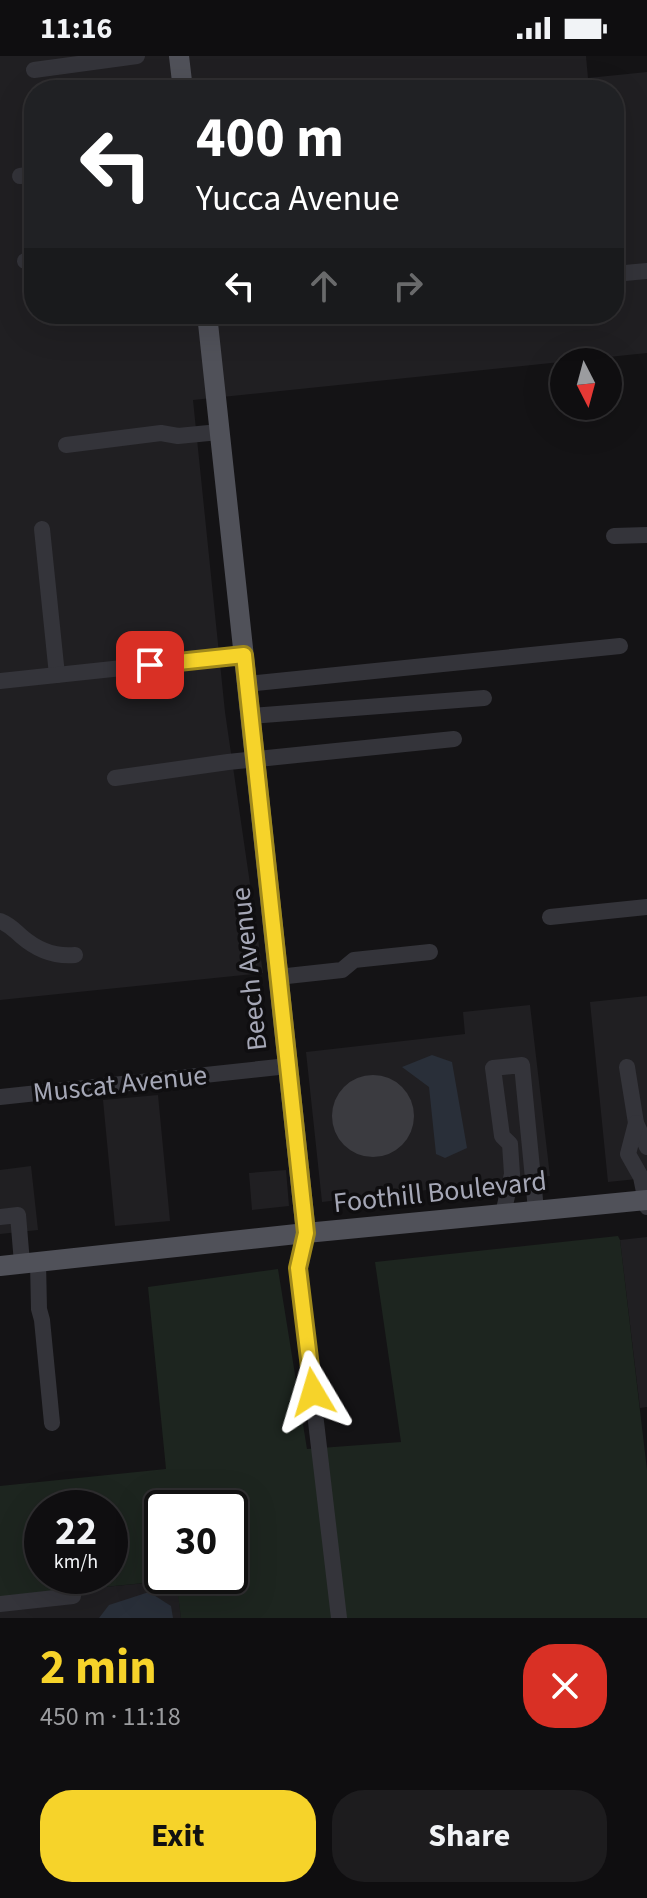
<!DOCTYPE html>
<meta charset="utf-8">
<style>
body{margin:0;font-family:"Source Sans 3",sans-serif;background:#1d1c1e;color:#f1f3f6;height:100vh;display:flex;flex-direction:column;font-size:30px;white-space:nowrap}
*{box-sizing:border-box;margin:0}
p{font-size:26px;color:#9b9c9f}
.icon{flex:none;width:44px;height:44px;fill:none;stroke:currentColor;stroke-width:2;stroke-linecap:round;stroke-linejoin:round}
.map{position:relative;height:1562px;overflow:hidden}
.side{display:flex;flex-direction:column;background:#0f0e10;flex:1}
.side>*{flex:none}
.hud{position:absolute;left:24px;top:24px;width:600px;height:244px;border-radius:32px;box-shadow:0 8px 32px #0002,0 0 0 2px #2f2e30;background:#202124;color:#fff;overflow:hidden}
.needle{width:52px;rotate:174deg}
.tools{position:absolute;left:550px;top:292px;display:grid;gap:16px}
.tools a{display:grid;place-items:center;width:72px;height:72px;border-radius:50%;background:#0f0e10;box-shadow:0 8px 32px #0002,0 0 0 2px #2f2e30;font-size:40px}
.speed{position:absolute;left:24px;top:1434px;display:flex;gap:16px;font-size:40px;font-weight:700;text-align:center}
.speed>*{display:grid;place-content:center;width:104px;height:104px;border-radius:50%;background:#0f0e10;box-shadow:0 8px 32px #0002,0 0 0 2px #2f2e30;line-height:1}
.speed small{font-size:20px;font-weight:400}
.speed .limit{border:4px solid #111;border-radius:12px;background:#fff;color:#111}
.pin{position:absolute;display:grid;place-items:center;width:68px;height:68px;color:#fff;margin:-34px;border-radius:16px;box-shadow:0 4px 12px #0006}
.me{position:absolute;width:88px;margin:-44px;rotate:353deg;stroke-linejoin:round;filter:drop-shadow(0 0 6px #0008)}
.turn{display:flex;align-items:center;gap:28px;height:168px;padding:0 40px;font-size:36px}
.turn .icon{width:104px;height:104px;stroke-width:2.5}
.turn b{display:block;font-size:56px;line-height:68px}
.lanes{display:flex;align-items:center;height:76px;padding:0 40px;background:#0003;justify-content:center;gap:40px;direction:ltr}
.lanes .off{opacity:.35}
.round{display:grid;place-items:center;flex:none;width:84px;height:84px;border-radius:32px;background:#1d1c1e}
.overview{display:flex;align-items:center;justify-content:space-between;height:136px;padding:0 40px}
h1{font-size:48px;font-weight:700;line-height:60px;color:#f6d32a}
.cta{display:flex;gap:16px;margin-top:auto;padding:16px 40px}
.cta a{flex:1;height:92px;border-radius:32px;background:#f6d32a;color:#111;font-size:32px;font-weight:700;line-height:92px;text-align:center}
.cta a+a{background:#1d1c1e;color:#f1f3f6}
.status{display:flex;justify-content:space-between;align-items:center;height:56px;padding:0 40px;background:#0f0e10;direction:ltr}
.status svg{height:22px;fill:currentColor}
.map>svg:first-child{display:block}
.built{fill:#201f22;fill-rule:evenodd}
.green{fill:#1d251f;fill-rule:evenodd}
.water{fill:#292f39}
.building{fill:#3b3b40}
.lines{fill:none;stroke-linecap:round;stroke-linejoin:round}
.minor{stroke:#34343a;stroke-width:16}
.major{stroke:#505159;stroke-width:20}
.route-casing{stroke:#a0891b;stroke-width:20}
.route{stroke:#f6d32a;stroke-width:14}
.labels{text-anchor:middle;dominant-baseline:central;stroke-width:7;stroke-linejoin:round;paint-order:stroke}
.street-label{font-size:28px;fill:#a5a7b6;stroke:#0f0e10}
</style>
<div class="status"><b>11:16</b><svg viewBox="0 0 49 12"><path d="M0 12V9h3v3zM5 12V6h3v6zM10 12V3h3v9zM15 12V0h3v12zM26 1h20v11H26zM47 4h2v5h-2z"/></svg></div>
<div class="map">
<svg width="647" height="1562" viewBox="0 0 647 1562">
<rect width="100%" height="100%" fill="#141315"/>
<g class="built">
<path d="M0 0H586L588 22 647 16V297L193 344 225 656 263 917 0 944ZM34 34H614V258H34Z"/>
<path d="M647 940V1122L608 1126 590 946Z"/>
<path d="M530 949 550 1120 322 1146 306 996 465 978 463 956Z"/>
<path d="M158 1039 170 1165 115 1170 103 1044Z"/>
<path d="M31 1110 38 1174 0 1178V1114Z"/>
<path d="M286 1114 289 1150 252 1154 249 1117Z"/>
<path d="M647 1181V1351L640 1352 620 1184Z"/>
<path d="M177 1524 181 1562H0V1541Z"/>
</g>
<path class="green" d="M618 1180 620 1184 647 1414V1562H181L176 1524 0 1541V1430L166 1413 148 1231 278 1213 307 1393 401 1386 375 1206ZM42 1452H110V1520H42ZM162 1452H230V1520H162Z"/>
<g class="water">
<path d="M432 999 452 1006 467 1092 445 1102 436 1098 429 1031 402 1011Z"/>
<path d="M149 1536 171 1550 173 1562H99L109 1549Z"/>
</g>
<circle class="building" cx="373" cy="1060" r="41"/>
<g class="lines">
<g class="minor">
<path d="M34 14 137 0"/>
<path d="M20 120 34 118"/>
<path d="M25 205 34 204"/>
<path d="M614 218 647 215"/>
<path d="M66 389 161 377 178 380 219 376"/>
<path d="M42 473 57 619"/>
<path d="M614 480 647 479"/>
<path d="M0 625 244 599"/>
<path d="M247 628 620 590"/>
<path d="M250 660 484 642"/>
<path d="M115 722 228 706 454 683"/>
<path d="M550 861 647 851"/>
<path d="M0 865C10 869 13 873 21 880 37 894 54 901 75 899"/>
<path d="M278 921 342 914 354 904 430 896"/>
<path d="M627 1011 636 1067 647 1091"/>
<path d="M0 1041 288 1010"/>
<path d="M636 1067 628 1098 641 1121 647 1151"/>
<path d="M503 1158 512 1118 510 1088 502 1080 493 1012 522 1009 536 1154"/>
<path d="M0 1161 18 1159 22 1207"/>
<path d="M306 1177 298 1212 339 1562"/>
<path d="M38 1206 39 1253 42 1264 52 1367"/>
<path d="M0 1548 73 1540"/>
</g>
<g class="major">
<path d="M179 0 183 34"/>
<path d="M207 258 306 1177"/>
<path d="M0 1210 306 1177 647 1144"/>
</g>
</g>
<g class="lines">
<defs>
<path id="route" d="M150 609 244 599 306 1177 298 1212 313 1336"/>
</defs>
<use href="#route" class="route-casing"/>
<use href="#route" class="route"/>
</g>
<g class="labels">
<g class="street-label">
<text transform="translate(249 913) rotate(-96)">Beech Avenue</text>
<text transform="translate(120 1028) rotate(-6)">Muscat Avenue</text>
<text transform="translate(440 1136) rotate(-6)">Foothill Boulevard</text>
</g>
</g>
</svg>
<div class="tools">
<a><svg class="needle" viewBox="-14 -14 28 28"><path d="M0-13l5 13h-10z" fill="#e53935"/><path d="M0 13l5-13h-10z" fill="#9b9c9f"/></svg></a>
</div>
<div class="speed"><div>22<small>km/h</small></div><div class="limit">30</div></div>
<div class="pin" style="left:150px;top:609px;background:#d93025"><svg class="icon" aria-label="arrive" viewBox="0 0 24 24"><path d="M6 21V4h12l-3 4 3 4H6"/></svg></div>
<svg class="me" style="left:313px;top:1336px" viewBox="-20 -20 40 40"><path d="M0-17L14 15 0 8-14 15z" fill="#f6d32a" stroke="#fff" stroke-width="4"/></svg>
<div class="hud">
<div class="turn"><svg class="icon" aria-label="left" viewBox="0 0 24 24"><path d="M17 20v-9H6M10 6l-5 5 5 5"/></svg><div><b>400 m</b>Yucca Avenue</div></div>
<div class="lanes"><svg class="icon" aria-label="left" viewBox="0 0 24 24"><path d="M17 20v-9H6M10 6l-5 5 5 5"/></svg><svg class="icon off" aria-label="ahead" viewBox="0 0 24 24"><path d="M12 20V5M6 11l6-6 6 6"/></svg><svg class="icon off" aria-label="right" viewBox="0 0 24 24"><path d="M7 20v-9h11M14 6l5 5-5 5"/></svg></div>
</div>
</div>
<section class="side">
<div class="overview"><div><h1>2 min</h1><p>450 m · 11:18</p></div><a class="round" style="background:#d93025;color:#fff"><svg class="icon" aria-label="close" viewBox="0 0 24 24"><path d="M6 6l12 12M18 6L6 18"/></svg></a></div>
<div class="cta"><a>Exit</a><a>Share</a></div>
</section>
